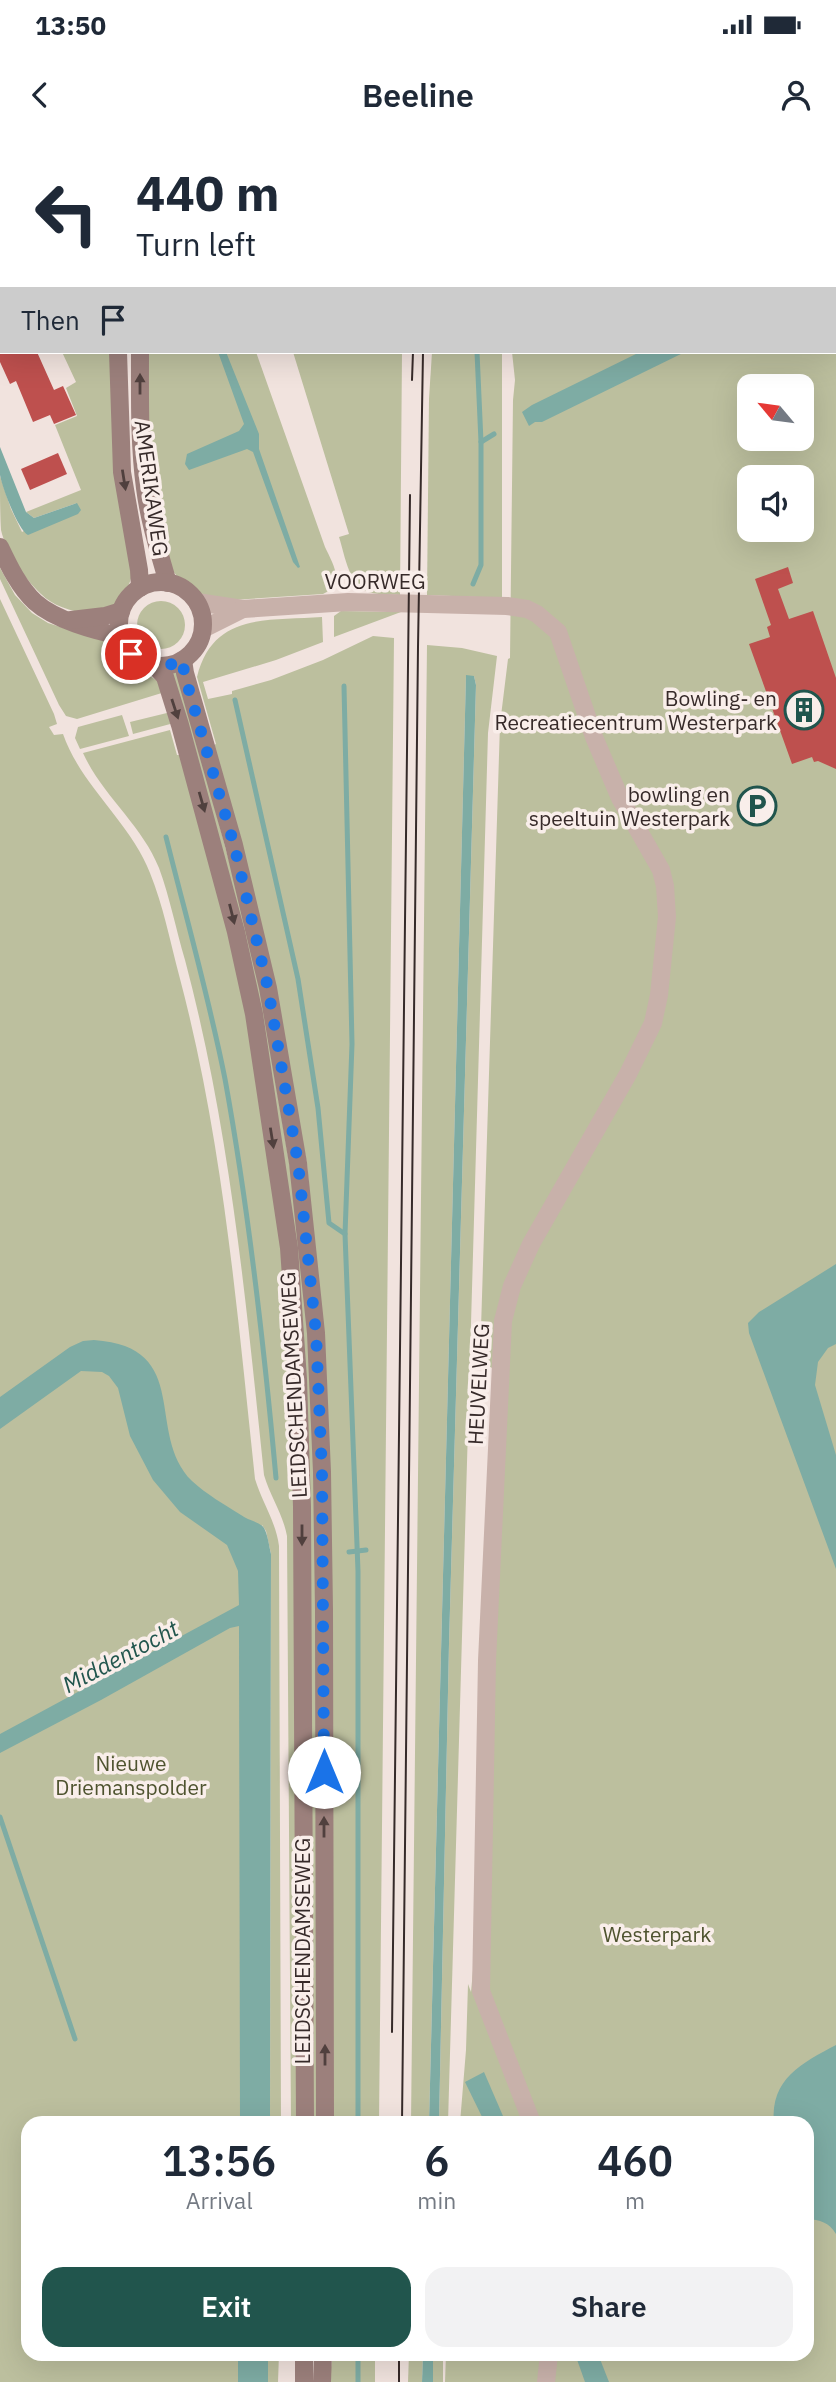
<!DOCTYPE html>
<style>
body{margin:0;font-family:"IBM Plex Sans",sans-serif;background:#f2f2f3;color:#1f2937;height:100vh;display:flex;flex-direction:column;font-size:26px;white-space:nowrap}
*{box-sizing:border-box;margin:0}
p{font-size:23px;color:#747a83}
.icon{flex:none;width:38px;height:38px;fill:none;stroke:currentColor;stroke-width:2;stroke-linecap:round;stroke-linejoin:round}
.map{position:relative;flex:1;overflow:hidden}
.details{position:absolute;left:21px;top:1976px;width:793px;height:245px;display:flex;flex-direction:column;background:#fff;border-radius:21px;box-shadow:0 7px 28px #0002}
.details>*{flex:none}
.top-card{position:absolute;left:0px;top:0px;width:836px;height:214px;box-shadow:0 7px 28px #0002;background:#fff;color:#1f2937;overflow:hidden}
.needle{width:46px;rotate:299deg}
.controls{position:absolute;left:737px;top:234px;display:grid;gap:14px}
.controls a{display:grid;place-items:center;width:77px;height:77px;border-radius:14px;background:#fff;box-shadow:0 7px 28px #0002;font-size:35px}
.pin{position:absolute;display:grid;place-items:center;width:60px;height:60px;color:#fff;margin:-30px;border:4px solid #fff;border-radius:50%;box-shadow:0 2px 7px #0007}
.me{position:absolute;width:77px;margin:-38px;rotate:0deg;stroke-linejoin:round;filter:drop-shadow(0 0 5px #0008)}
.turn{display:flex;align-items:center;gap:24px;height:147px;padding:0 21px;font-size:32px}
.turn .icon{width:91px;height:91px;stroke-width:2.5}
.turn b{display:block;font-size:49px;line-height:60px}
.then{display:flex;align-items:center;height:66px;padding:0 21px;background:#0003;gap:14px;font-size:26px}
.eta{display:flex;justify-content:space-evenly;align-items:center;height:119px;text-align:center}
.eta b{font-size:42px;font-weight:600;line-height:49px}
.primary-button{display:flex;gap:14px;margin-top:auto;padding:14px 21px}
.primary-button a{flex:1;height:80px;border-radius:21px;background:#21554d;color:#fff;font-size:28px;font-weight:600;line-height:80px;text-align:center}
.primary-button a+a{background:#f2f2f3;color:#1f2937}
.status{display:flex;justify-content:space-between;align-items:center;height:49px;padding:0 35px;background:#fff;direction:ltr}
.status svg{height:19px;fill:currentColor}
header{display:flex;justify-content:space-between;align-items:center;height:91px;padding:0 21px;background:#fff;font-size:32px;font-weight:600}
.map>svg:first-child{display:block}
.green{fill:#bcbf9e;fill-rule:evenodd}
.water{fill:#7eaca4}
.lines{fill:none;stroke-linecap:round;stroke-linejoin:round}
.stream{stroke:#7eaca4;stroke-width:5}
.building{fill:#be504e}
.street{stroke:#c8b1aa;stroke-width:18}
.secondary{stroke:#9c807c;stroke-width:18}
.tram{stroke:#362a29;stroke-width:2}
.oneway{fill:#50403e}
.route{stroke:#1a73e8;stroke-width:12;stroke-dasharray:0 21.6}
.labels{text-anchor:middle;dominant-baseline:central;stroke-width:7;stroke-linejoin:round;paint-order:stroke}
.street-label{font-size:21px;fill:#362a29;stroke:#f9eeea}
.poi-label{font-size:21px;fill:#362a29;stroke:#f9eeea;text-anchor:end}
.park-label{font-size:21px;fill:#4e532f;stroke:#f9eeea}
.water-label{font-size:23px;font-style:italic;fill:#21554d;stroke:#f9eeea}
</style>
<div class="status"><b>13:50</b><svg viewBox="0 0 49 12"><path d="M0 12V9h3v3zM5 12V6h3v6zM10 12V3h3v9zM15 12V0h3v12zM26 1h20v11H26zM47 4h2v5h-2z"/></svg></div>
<header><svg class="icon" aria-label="back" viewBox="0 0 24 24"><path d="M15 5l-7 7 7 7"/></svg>Beeline<svg class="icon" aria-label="person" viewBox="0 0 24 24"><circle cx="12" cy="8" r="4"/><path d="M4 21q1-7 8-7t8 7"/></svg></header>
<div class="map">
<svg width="836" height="2242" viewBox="0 0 836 2242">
<rect width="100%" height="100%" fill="#f1e3de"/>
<g class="green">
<path d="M586 0H836V2242H445L446 2214H807V1983H460L466 1910 468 1844 471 1852 488 1670 496 1181 492 1228 480 1220 500 584 508 519 510 518 513 260 515 240 512 212H835V2ZM749 247H802V299H749ZM749 338H802V390H749Z"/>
<path d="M62 212H114L133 431C130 444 124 460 111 467 91 479 57 470 41 454 25 439 6 412 1 390 0 374 0 352 0 336L11 369 22 392 77 363 34 378 26 372 81 350 55 285 77 276 66 248 76 242Z"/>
<path d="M145 212H256L325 407C333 424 346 444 323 454L217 461 202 456 177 436 171 429 159 397 146 300Z"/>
<path d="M293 212H402L400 455C391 454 381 455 372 453 349 449 345 415 339 397L349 394Z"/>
<path d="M432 212H502V458L427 455 429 259Z"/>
<path d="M0 428 15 455 32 473 48 483 107 502 129 522 156 540 165 552 77 579 66 576 59 565 0 439Z"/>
<path d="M0 459 54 574 57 584 49 587 54 595 63 594C81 646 131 683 150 733 163 765 170 801 179 835 223 1000 237 1170 255 1339 262 1362 276 1382 279 1406L281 1983H270L271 1414 266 1391 262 1385V1983H28V2214H261V2242H0Z"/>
<circle cx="161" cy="485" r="24"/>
<path d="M341 471 401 472 334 497V476Z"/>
<path d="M322 477 323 502 276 520 203 542 208 559 232 554V551L271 540 323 520 373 496 394 498 379 1983H330L323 1215 307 1024 269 828 212 606 216 604 197 537C213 472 268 481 322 477Z"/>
<path d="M427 505 462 508 497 516 488 593 448 1983H439L449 1504 476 545 474 536H466L429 1983H411Z"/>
<path d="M178 531 254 814 299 1081 309 1186 316 1379 320 1983H312L290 1074 170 533Z"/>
<path d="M171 572 174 583 133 594 130 582Z"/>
<path d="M122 575 129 596 80 609 75 598 78 587Z"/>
<path d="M170 590 177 615H182L224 768 262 954 281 1092 292 1222 301 1983H291L287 1396C283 1374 270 1356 264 1335 246 1162 230 989 185 820 176 790 170 758 159 728 142 685 102 655 83 613Z"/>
<path d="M268 2214H279L278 2242H268Z"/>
<path d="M333 2214H375V2242H329Z"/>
<path d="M409 2214H423L422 2242H408Z"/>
<rect x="433" y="2214" width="10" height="28"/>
</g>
<g class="water">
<path d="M218 212H226L259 294V309L300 427 298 428 293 422 253 312 247 309 189 330 185 324 187 314 239 291 244 284Z"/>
<path d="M640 212H685L542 282H535L529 286 522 272 532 265Z"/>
<path d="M0 307 26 372 34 378 77 363 81 370 78 374 28 395C18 390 2 347 0 335 0 327 0 316 0 307Z"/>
<path d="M466 535 474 536 476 545 449 1504 439 1983H429Z"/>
<path d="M836 1124V1204L828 1208 818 1222 815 1245 836 1315V1429L749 1193 748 1183 759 1172Z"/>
<path d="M94 1200C194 1207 144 1293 192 1341 206 1354 225 1365 241 1375 247 1380 260 1382 264 1388 268 1395 269 1406 271 1414L270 1983H240L239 1486 230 1488 101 1560 0 1613V1594L239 1465 238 1431 227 1405 180 1372 153 1340 130 1296 118 1248 109 1236 102 1232 81 1231 0 1289V1257L70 1207 83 1201Z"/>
<path d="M836 1905V2094C829 2082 820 2080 807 2079V1983H774C770 1939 802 1923 836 1905Z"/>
<path d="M484 1932 506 1983H485L465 1942Z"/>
<rect x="238" y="2214" width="30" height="28"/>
<path d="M423 2214H433V2242H422Z"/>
<path d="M575 2214H598L609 2242H585Z"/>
</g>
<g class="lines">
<g class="stream">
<path d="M483 2V0"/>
<path d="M481 302 494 294"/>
<path d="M473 444 481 425V302L477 212"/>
<path d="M344 546 352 904 345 1094 358 1431V1983"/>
<path d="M235 560 298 839 318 968 329 1083 345 1094"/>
<path d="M166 697C186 777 209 858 225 939 249 1071 264 1205 276 1338"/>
<path d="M349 1412 366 1410"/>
<path d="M0 1677 75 1899"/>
<path d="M358 2242V2214"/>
</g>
</g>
<g class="building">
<path d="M0 212H37L54 250 63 246 76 275 54 284 50 275 33 282 16 241 10 244 0 222Z"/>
<path d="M58 313 67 334 30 350 21 329Z"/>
<path d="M788 427 793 443 778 449 789 479 813 471 836 538V629L818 621 814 622 812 617 792 624 749 504 770 497 767 487 771 485 755 439Z"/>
</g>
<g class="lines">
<g class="street">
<path d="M197 462 243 469 348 462 507 466 527 469 537 474 558 492 594 597 620 658 661 730 665 746 667 777 659 855 653 883 628 934 531 1104 512 1146 503 1181 487 1521 481 1851 532 1983"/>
<path d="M203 489 243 469"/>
<path d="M546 2242 549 2214"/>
</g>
<g class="secondary">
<path d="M155 2V0"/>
<path d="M176 2 177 0"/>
<path d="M118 212 122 332 139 430 140 448"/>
<path d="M140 212C140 257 139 303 145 348 149 380 159 412 168 443"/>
<path d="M0 407C9 426 19 447 35 462 55 480 95 491 121 496"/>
<circle cx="161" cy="484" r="42"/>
<path d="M71 480 105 476 121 471"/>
<path d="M183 520 185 533 234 705 268 848 298 1023 316 1193 322 1332 324 1470 325 1983"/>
<path d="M155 526 165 537 180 585 236 792 254 874 289 1108 298 1239 302 1367 305 1983"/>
<path d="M304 2242V2214"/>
<path d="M322 2242 323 2214"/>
</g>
<g class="tram">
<path d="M423 2V0"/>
<path d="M433 2V0"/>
<path d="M412 240 413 212"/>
<path d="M392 1892 410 355"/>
<path d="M402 1983 418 507 423 212"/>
<path d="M399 2242V2214"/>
</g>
</g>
<defs><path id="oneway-solid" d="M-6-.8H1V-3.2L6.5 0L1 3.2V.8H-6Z" transform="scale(1.75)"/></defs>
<g class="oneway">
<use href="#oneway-solid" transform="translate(140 244) rotate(-90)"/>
<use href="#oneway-solid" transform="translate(124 340) rotate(81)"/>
<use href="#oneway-solid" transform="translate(175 569) rotate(72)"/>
<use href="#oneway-solid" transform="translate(202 662) rotate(74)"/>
<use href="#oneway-solid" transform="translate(232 774) rotate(76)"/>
<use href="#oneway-solid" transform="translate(272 998) rotate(81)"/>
<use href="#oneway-solid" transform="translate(302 1395) rotate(90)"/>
<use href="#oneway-solid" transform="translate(324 1687) rotate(-90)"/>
<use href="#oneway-solid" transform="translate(325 1915) rotate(-90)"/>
</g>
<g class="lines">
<path class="route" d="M131 514C147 527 164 529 183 520L184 533 234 705 268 848 298 1023 316 1193 322 1332 324 1632"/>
</g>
<defs>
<symbol id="building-ring" viewBox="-11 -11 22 22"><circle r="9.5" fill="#f9eeea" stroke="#21554d" stroke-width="1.5"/><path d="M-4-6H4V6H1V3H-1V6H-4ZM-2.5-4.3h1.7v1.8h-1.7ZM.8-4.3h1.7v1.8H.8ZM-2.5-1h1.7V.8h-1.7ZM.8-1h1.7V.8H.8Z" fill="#21554d"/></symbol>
<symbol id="parking-ring" viewBox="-11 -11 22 22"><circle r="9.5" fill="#f9eeea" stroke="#21554d" stroke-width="1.5"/><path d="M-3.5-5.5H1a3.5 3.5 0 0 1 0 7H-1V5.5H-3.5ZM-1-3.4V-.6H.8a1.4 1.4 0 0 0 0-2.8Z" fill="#21554d"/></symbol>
</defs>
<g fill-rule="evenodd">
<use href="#building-ring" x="782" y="548" width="44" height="44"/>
<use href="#parking-ring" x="735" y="644" width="44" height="44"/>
</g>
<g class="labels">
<g class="street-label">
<text transform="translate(152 348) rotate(82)">AMERIKAWEG</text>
<text x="375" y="441">VOORWEG</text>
<text transform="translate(478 1244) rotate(-87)">HEUVELWEG</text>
<text transform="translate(293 1245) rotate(-93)">LEIDSCHENDAMSEWEG</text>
<text transform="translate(302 1811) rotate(-90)">LEIDSCHENDAMSEWEG</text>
</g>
<g class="poi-label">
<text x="777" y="558">Bowling- en<tspan x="777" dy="24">Recreatiecentrum Westerpark</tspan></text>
<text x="730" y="654">bowling en<tspan x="730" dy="24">speeltuin Westerpark</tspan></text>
</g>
<g class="park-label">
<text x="131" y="1623">Nieuwe<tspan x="131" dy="24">Driemanspolder</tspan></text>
<text x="657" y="1794">Westerpark</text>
</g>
<g class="water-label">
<text transform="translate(120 1516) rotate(-28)">Middentocht</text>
</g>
</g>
</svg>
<div class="controls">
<a><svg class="needle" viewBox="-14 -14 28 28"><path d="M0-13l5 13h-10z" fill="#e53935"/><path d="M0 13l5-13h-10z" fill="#747a83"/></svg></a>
<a><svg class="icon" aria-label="sound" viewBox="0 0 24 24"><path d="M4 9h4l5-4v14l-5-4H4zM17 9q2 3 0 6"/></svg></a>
</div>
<div class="pin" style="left:131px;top:514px;background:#d93025"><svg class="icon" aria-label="arrive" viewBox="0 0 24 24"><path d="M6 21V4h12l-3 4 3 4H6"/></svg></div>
<svg class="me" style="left:324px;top:1632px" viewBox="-20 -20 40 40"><circle r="19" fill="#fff"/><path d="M0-13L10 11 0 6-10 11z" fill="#1a73e8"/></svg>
<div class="top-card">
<div class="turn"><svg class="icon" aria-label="left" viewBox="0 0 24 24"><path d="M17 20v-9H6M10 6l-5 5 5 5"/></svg><div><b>440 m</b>Turn left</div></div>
<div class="then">Then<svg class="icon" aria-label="arrive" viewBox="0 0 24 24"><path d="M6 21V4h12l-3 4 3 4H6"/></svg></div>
</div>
<section class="details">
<div class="eta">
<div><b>13:56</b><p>Arrival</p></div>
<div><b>6</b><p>min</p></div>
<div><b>460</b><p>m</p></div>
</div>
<div class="primary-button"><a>Exit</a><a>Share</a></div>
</section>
</div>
